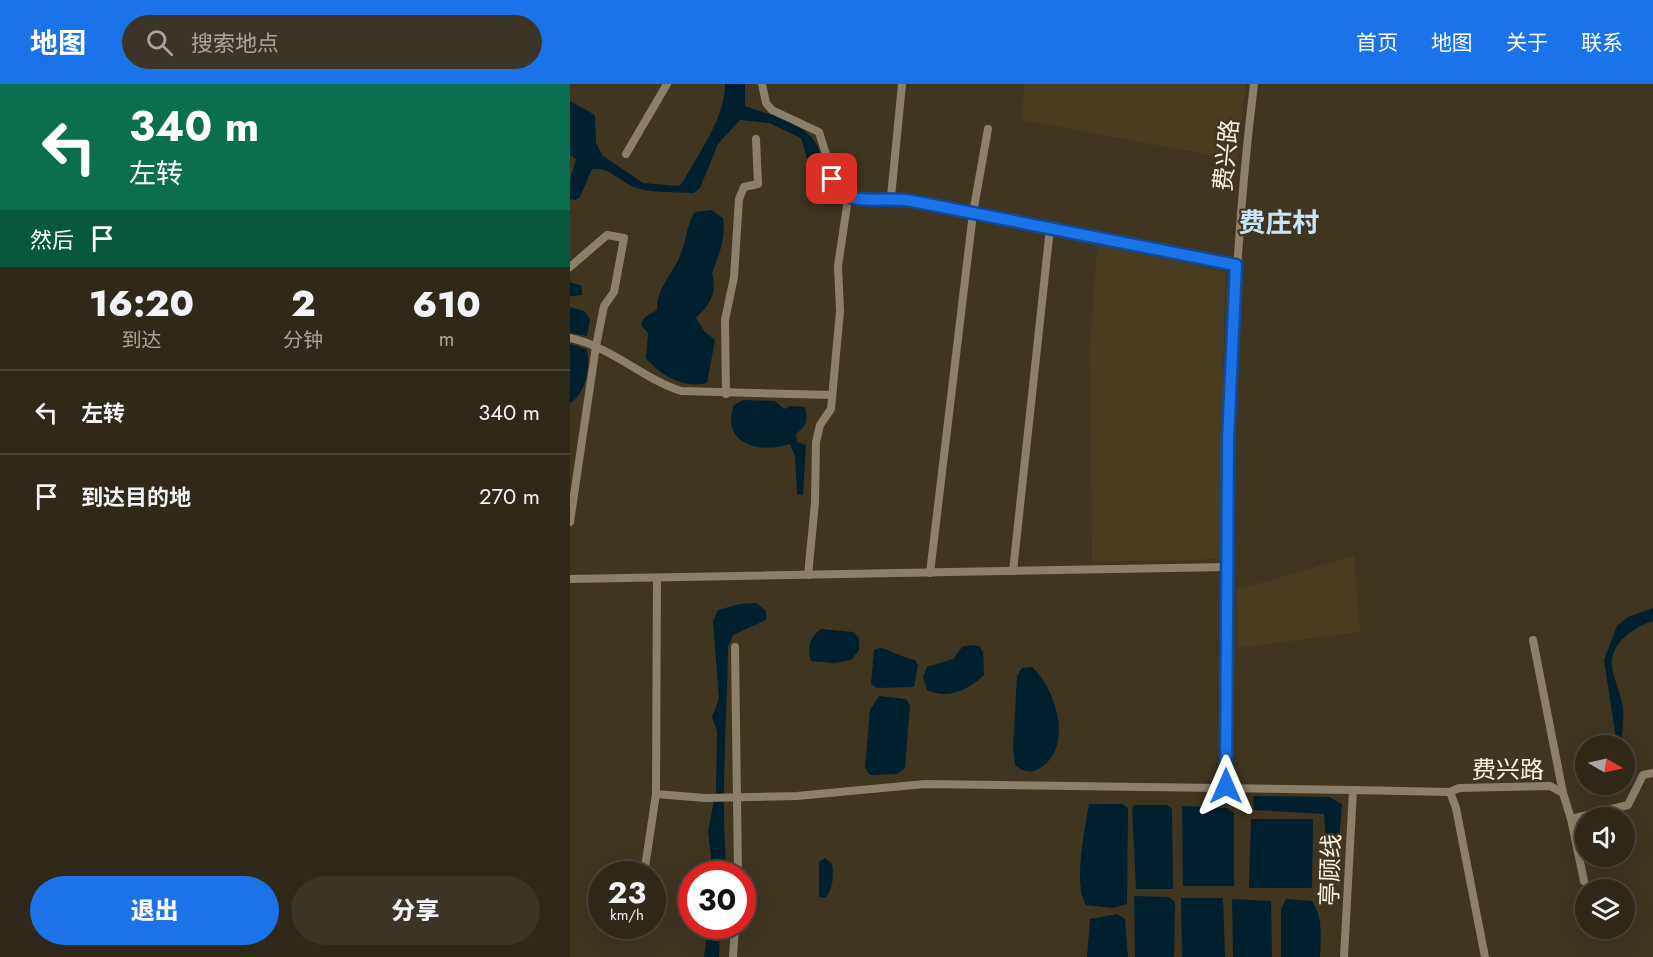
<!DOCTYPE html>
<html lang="zh">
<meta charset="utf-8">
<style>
body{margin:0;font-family:Jost,"Noto Sans SC",sans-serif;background:#3c3426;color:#f1f3f6;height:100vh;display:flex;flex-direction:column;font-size:22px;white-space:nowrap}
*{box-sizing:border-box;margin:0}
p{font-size:20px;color:#a8a6a2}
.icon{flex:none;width:33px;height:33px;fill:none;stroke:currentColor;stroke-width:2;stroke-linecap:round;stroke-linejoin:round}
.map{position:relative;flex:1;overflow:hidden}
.side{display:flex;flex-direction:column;background:#302819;width:570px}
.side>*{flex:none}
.top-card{background:#0b6e4f;color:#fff;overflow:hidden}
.needle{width:39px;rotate:99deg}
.tools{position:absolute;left:1005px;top:651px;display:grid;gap:12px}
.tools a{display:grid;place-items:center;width:60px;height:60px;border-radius:50%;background:#302819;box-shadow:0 6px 24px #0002,0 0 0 2px #4b4438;font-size:30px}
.speed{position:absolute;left:18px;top:777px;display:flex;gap:12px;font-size:30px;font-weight:700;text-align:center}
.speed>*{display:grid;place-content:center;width:78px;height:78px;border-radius:50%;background:#302819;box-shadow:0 6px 24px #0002,0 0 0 2px #4b4438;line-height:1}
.speed small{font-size:15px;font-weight:400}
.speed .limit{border:9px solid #d22;background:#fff;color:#111}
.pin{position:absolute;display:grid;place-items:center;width:51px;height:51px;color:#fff;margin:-26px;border-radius:12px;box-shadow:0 3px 9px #0006}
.me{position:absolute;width:66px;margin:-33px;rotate:0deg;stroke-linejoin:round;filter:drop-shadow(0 0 4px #0008)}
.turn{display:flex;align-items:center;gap:21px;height:126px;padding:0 30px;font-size:27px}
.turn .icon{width:78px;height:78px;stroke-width:2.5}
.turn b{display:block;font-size:42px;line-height:51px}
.then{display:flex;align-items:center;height:57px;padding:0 30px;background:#0003;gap:12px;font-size:22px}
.eta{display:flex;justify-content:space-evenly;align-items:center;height:102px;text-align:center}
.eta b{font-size:36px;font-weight:800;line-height:42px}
.primary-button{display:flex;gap:12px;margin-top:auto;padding:12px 30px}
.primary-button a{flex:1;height:69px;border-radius:36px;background:#1a73e8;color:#fff;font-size:24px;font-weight:800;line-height:69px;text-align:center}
.primary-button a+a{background:#3c3426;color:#f1f3f6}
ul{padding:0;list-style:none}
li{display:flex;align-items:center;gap:18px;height:84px;padding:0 30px;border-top:2px solid #4b4438}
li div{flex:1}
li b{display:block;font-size:22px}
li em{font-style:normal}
header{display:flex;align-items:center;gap:36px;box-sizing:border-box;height:84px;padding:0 30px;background:#1a73e8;color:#fff}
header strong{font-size:28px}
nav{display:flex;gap:33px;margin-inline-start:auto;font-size:21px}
.search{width:420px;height:54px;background:#3c3426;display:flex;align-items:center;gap:15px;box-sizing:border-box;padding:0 21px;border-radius:33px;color:#a8a6a2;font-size:22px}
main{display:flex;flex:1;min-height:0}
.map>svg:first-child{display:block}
.built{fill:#4a3c21}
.water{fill:#00202e}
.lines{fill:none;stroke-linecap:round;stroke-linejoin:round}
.minor{stroke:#8c806a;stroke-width:8}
.route-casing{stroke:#114b97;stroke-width:15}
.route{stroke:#1a73e8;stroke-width:10}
.labels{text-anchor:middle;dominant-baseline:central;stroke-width:4.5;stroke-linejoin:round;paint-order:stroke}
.street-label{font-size:24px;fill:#f8f2e5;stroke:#403521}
.quarter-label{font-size:27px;font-weight:bold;fill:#c8e4f8;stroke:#403521}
</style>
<header>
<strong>地图</strong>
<div class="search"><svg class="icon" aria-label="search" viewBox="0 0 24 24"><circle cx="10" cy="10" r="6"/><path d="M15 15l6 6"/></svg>搜索地点</div>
<nav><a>首页</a><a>地图</a><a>关于</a><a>联系</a></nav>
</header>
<main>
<section class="side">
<div class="top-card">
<div class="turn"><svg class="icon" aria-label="left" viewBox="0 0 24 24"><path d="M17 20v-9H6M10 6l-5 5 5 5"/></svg><div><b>340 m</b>左转</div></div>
<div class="then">然后<svg class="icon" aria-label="arrive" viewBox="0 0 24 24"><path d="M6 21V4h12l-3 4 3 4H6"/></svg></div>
</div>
<div class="eta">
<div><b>16:20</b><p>到达</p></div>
<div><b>2</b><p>分钟</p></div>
<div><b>610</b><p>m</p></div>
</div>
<ul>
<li><svg class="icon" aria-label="left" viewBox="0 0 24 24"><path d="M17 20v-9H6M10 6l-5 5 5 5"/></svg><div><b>左转</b></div><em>340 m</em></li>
<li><svg class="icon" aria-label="arrive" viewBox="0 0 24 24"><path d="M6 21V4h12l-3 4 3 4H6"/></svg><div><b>到达目的地</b></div><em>270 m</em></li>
</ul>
<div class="primary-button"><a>退出</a><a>分享</a></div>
</section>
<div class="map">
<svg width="1083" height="873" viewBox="0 0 1083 873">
<rect width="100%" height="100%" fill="#403521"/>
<g class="built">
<path d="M454 0H676L667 76 452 36Z"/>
<path d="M527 160 655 188 650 475 522 478 520 266Z"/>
<path d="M784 472 790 548 668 564 666 506Z"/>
</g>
<g class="water">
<path d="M155 0H175V22C208 34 261 43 249 91H242L231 54 199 39 170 36 148 60 130 104 124 109C106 108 87 109 70 105 52 101 42 83 22 85L10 113 5 116 0 115V96L6 75 0 71V17L25 31 26 59 32 71 73 99 109 102 114 96C130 67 155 34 155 0Z"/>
<path d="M141 126 153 134C156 155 149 170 142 190 148 209 139 221 126 234L135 248 145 256 137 299C113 305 90 291 76 274L78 249 71 241 74 234 87 226C86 204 104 189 111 169 117 154 116 142 125 128Z"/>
<path d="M0 198 12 202V211L0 212Z"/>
<path d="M0 223 14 227 20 235 17 252 0 249Z"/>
<path d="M0 260 16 265C23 280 14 312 0 319Z"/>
<path d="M173 316 205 317 214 325 220 322 235 323C238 337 237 341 226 350L227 358 236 361 233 411 227 410 225 372 220 360C191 370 150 361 164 321Z"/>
<path d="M186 519 196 527V536L163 551 158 563C157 639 150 715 157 790H143L138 747 146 707 147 647 142 633 149 615 143 537 148 526 170 520Z"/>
<path d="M1083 524V537C1064 543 1040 559 1042 582 1044 597 1051 610 1053 624 1054 636 1052 649 1051 661H1047L1034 576 1047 542 1058 533Z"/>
<path d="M251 545 283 548 289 554V566L281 576 265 579 241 577C237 565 240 552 251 545Z"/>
<path d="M400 561 409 562 413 568 414 591C398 606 378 616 357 606L353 593 357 583 383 575 392 563Z"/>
<path d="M310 564C323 566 331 574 345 576L348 581 344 603 307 604 301 600 304 566Z"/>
<path d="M462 583C486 605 504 663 470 684 460 690 453 688 445 681L443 664 447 592 452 584Z"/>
<path d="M309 612 336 615 340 621 335 684 327 690 300 691 295 684 300 626Z"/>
<path d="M683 712 759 713 772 720 769 756 756 759 754 730 684 726Z"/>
<path d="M519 720H552L558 724 557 820 542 824 516 821C503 801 515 744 519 720Z"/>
<path d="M564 721H597L602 725 603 805H566L562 724Z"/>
<path d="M612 722 657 724 664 729V802H613Z"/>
<path d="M681 735H743L742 804H679Z"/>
<path d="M255 774 262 780C264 791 263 806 255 814L249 813V778Z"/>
<path d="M564 812 599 813 605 818 604 873H565Z"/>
<path d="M611 814H653L655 873H612Z"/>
<path d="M662 815 701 817 702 873H663Z"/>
<path d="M716 815 742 817C753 832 751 855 750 873H711V825Z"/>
<path d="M547 830 555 835 558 873H517L520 835Z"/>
<path d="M138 842H150L149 873H134Z"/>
</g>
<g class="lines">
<g class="minor">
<path d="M192 0 196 19 202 26 249 48 268 109C289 120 318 113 342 117L666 181"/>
<path d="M56 70 97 0"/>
<path d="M321 113 332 0"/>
<path d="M0 183 37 151 54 154 44 208 34 222 26 262 0 438"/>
<path d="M0 254C44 264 71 294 111 307L262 311"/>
<path d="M156 310 155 236 164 193 169 115 174 103 188 100 186 55"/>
<path d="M443 487 480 144"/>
<path d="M360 489 403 129 418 45"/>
<path d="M238 491 245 419 246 358 250 341 261 325 270 227 268 182 278 115"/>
<path d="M87 494 86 710 135 714 227 712 355 700 783 706"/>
<path d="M0 495 657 483"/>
<path d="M963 556 993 709"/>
<path d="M165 563 168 790"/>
<path d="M656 702C658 468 655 233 684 0"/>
<path d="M880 708 886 724 915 873"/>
<path d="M1001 735 1014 797"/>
<path d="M74 790 86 710"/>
<path d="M163 873 165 842"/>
<path d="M774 873 783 706 880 708 889 704 980 702 993 709 1001 735 1058 721 1073 691 1083 689"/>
</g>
</g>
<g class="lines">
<defs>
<path id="route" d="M262 95 268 109C288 120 318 113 342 117L666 181 658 356 656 702"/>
</defs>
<use href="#route" class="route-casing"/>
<use href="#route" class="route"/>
</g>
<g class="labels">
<g class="street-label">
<text transform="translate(656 71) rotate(-84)">费兴路</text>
<text x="938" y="685">费兴路</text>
<text transform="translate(760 786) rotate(-88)">亭顾线</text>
</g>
<g class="quarter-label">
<text x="709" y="138">费庄村</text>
</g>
</g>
</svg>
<div class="tools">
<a><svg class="needle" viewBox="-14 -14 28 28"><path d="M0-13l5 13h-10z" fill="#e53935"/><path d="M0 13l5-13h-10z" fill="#a8a6a2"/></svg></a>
<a><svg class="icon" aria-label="sound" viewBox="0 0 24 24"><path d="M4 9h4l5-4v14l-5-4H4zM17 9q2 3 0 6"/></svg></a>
<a><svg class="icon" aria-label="layers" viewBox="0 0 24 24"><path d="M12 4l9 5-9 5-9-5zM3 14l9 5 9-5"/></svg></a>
</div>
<div class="speed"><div>23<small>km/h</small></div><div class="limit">30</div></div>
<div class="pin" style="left:262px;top:95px;background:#d93025"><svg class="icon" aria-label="arrive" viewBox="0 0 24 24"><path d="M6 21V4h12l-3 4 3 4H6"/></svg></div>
<svg class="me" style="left:656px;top:702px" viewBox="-20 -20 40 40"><path d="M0-17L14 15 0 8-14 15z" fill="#1a73e8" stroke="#fff" stroke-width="4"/></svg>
</div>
</main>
